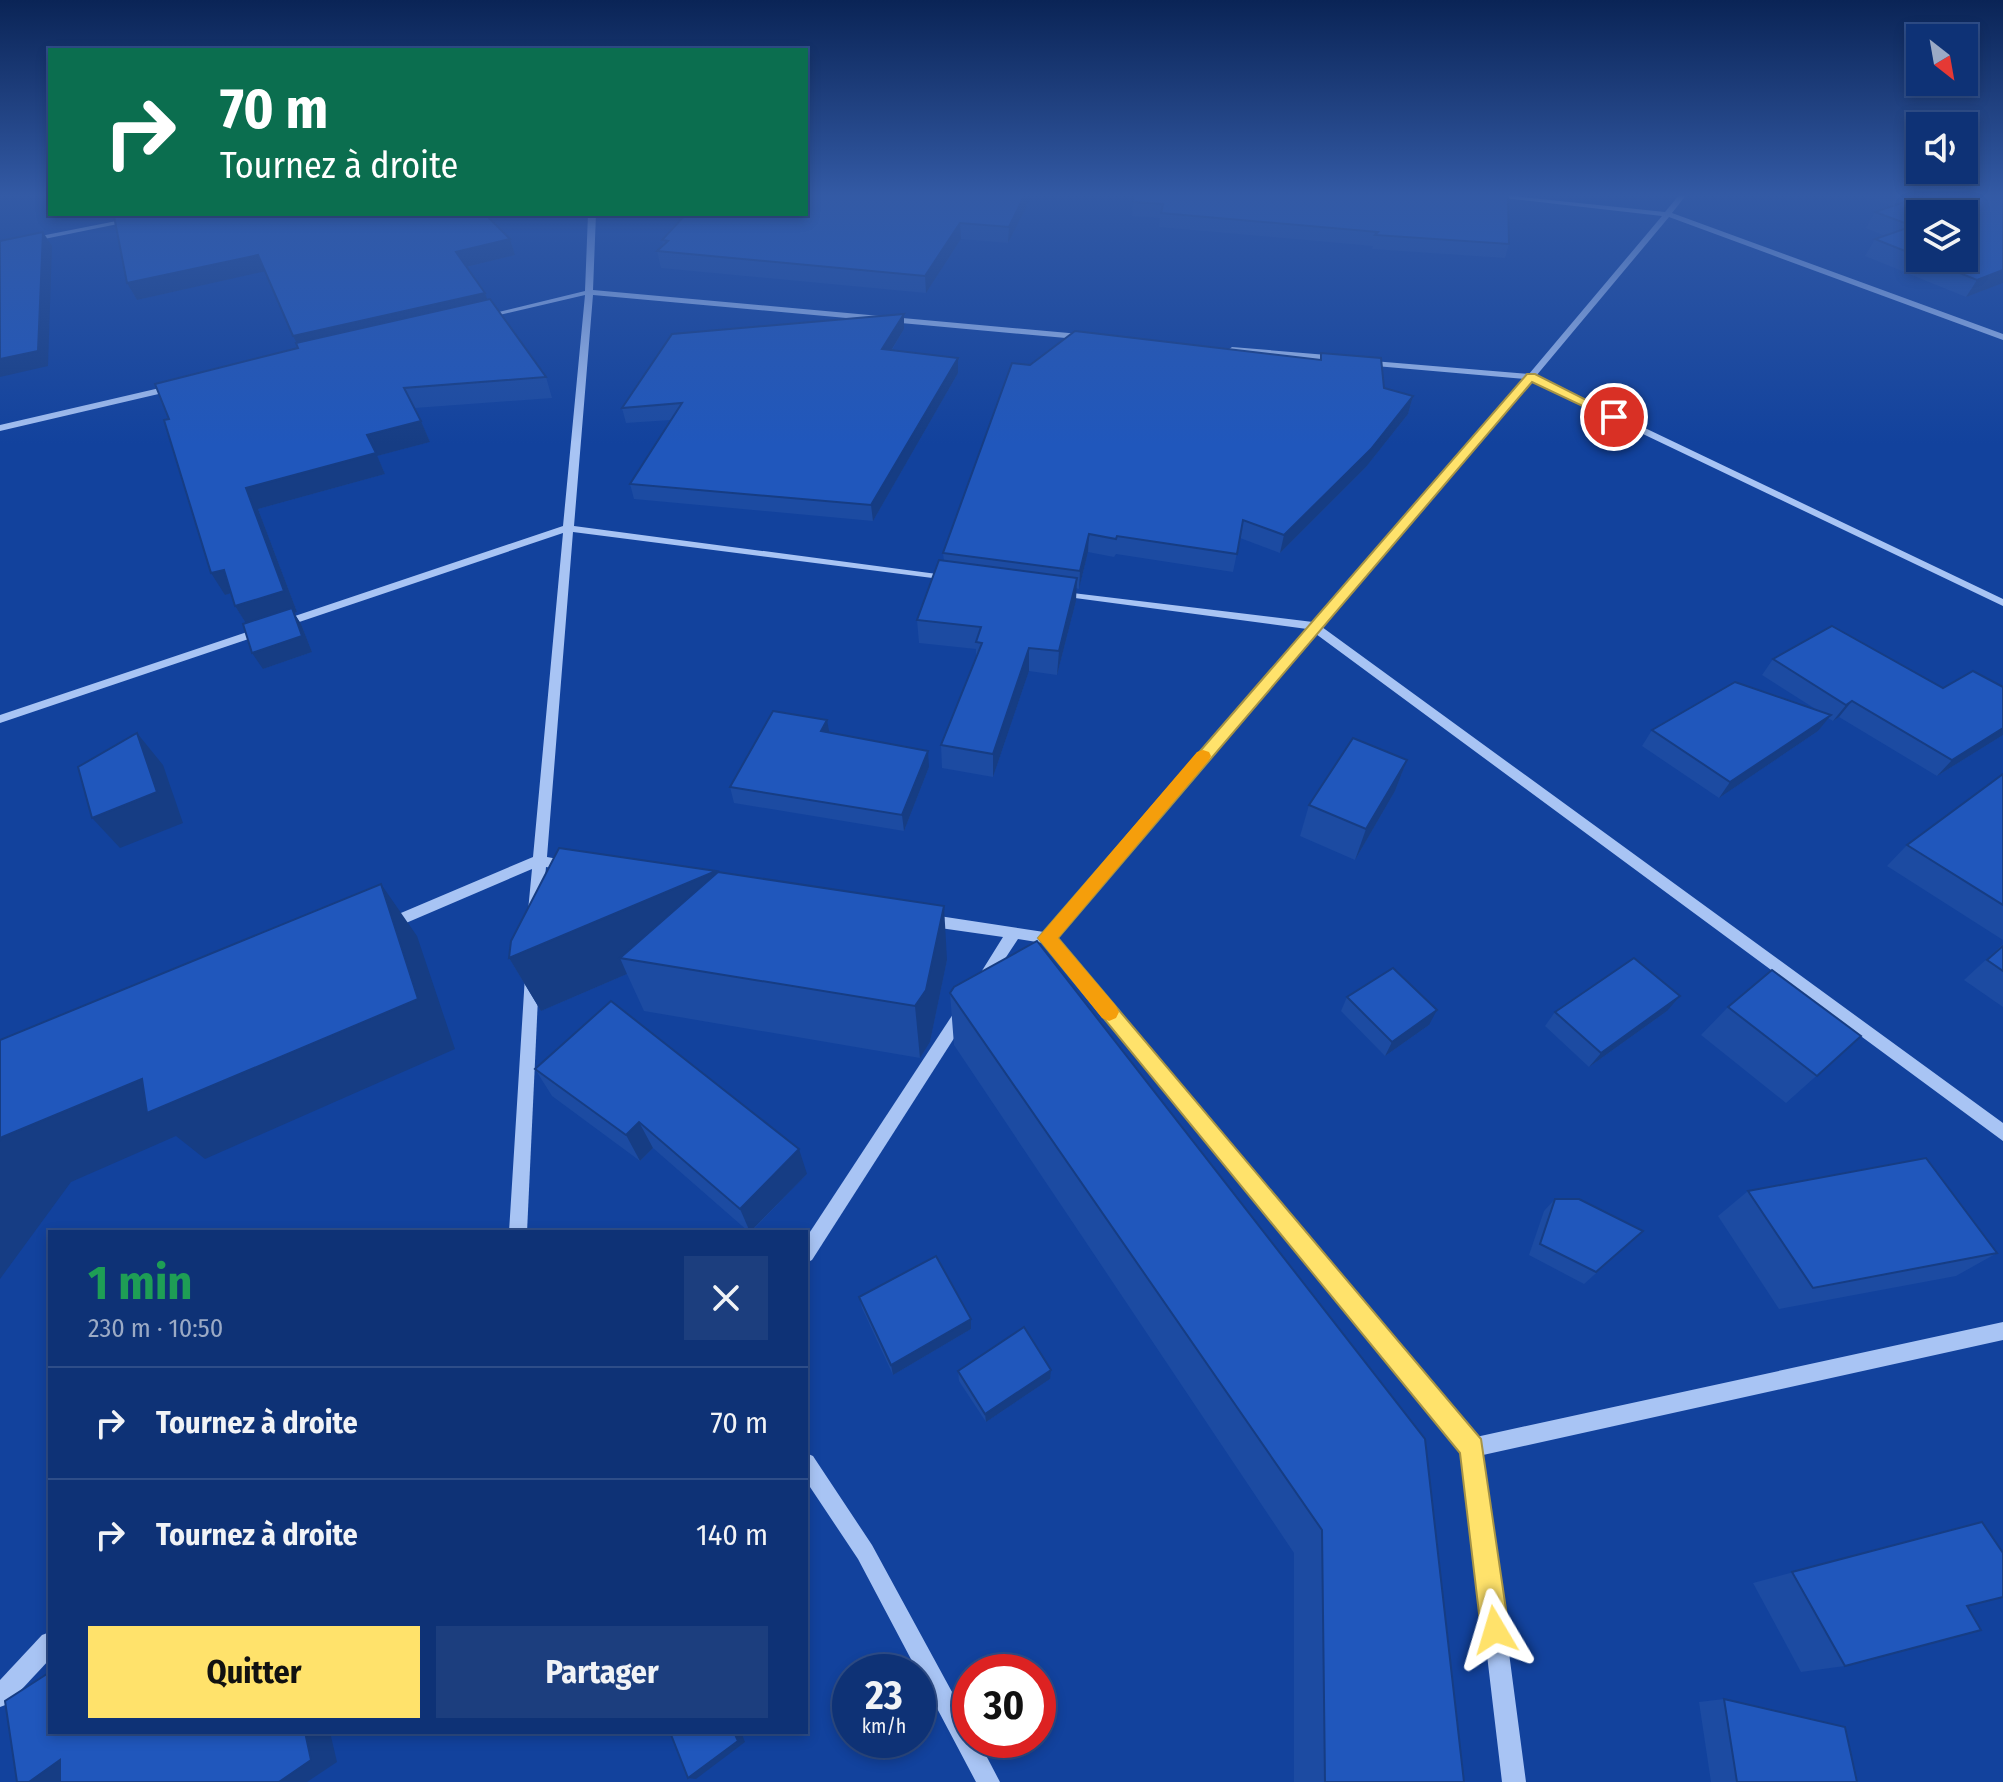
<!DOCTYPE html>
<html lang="fr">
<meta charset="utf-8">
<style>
body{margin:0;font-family:"Fira Sans Condensed",sans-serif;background:#1c3e7e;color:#f1f3f6;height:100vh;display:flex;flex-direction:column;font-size:30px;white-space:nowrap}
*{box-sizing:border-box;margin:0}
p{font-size:26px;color:#9baac5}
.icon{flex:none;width:44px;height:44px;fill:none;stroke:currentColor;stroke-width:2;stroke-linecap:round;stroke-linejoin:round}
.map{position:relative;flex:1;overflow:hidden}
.drawer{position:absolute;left:48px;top:1230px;width:760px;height:504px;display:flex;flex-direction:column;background:#0e3276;border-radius:0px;box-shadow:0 4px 12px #0003,0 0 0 2px #2e4d88}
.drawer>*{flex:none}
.hud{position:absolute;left:48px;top:48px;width:760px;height:168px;border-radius:0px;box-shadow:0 4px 12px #0003,0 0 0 2px #2e4d88;background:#0b6e4f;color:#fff;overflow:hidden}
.needle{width:52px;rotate:149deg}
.fabs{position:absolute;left:1906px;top:24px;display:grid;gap:16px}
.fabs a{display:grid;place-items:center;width:72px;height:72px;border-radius:0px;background:#0e3276;box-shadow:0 4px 12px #0003,0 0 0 2px #2e4d88;font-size:40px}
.speed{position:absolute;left:832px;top:1654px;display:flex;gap:16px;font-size:40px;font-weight:700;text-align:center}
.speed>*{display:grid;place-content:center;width:104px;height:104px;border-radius:50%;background:#0e3276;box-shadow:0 4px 12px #0003,0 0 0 2px #2e4d88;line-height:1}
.speed small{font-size:20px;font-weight:400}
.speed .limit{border:12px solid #d22;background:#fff;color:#111}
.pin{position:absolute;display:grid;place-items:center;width:68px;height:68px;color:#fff;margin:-34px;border:4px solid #fff;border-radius:50%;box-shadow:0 2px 8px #0007}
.me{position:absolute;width:88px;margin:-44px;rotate:353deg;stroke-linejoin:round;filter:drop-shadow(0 0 6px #0008)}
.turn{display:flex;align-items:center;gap:28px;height:168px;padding:0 40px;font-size:36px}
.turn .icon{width:104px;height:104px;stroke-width:2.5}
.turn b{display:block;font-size:56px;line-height:68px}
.round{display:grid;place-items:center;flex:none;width:84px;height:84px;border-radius:0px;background:#1c3e7e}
.overview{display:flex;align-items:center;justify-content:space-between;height:136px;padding:0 40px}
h1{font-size:48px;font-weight:700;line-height:60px;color:#1e9e55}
.action{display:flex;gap:16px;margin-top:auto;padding:16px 40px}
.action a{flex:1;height:92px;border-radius:0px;background:#ffe26b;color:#111;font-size:32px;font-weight:700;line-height:92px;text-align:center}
.action a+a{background:#1c3e7e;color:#f1f3f6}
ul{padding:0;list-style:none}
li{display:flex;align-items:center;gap:24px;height:112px;padding:0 40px;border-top:2px solid #2e4d88}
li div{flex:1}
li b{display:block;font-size:30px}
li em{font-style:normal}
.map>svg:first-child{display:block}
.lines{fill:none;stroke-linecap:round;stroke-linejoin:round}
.minor{fill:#a8c4f4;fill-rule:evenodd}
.wall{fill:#1c4ba2;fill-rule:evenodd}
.shaded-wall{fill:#163d84}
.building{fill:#2057bc;stroke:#163d84;stroke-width:2}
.route{fill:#ffe26b;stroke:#a69346;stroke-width:2}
.slow{fill:#f59e0b}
</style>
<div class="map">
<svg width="2003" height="1782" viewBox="0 0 2003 1782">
<rect width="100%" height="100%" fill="#12429d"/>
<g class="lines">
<g class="minor">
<path d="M1468 194H1494L1665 212 1680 194H1687L1672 213 2003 334V340L1669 217 1536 376 2003 599V606L1532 381 1322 627 2003 1123V1141L1316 634 1056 938 1476 1437 2003 1322V1340L1483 1455 1526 1782H1502L1463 1452 1043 943 1018 939 987 986 982 988 977 986 975 982 1003 937 926 926 921 924 919 920 921 916 926 914 1044 932 1307 629 1060 596 1056 595V591L1313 622 1525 379 1364 365 1360 362 1361 360 1529 374 1662 216Z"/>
<path d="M152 214H167L0 248V244Z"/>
<path d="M588 214H596L593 290 1091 335V339L1088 340 593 295 574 526 952 576 957 579 956 581 573 532 547 857 569 861 576 866 569 871 546 867 542 911 540 915H530L528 911 532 869 392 929H382L380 925 382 921 533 857 563 533 0 723V715L563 526 585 295 482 319 478 317 585 291Z"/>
<path d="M1232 347 1339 356 1343 359 1339 362 1229 352 1228 350Z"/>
<path d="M177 384 180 385V389L0 431V425Z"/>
<path d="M532 970 537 972 539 976 527 1232H509L525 976 527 972Z"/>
<path d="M962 1007 967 1008 970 1013 967 1018 812 1260 806 1263V1238L957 1008Z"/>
<path d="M806 1453 813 1456 872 1545 970 1725V1740H978L1000 1782H976L858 1559 806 1481Z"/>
<path d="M50 1632V1659L8 1704 0 1707V1680L42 1635Z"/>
</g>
</g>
<g class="wall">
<path d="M1033 194 1008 243 961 239 926 293 661 268 657 251 663 246 662 240Z"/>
<path d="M1133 194H1508L1509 244 1505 258 1372 249 1373 246 1159 227 1160 218 1132 216Z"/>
<path d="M1859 194H2003V283L1966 297 1865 256 1875 239 1885 236 1866 228 1875 212 1893 206ZM1920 214 1964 258H1920Z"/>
<path d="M510 239 515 255 467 267 485 293 487 300 546 377 552 398 415 408 430 442 377 456 385 474 258 509 297 612 294 613 301 624 312 652 263 669 246 623 235 606 231 593 225 595 169 419 298 348 297 343 265 271 137 300 127 283Z"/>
<path d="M904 314V329L892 350 958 373 873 521 634 499 630 484 671 420 626 423 622 408Z"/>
<path d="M1321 353 1384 388 1413 396 1408 414 1366 467 1280 553 1240 538 1233 572 1116 554 1114 557 1088 552 1079 589 1076 588V601L1057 675 1029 671 993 777 942 768 941 745 976 657V649L919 643 917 620 944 561 943 553 1030 365 1320 360Z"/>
<path d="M1773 659 2003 735 1937 776 1839 717 1833 721 1828 718 1818 731 1719 798 1642 746 1652 730 1817 710 1762 675Z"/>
<path d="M829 733 929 767 904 831 734 803 730 787Z"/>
<path d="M1407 760 1395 791 1355 860 1300 836 1309 805Z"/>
<path d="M2003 774V940L1887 866 1907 845Z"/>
<path d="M717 873 947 960 930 1042 920 1058 644 1011 627 974 541 1011 509 958Z"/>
<path d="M1037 941 1464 1782H1294V1553L954 1045 950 993Z"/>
<path d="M2003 944V1007L1964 980Z"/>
<path d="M1347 997 1429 1025 1385 1056 1341 1011Z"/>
<path d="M1728 1007 1861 1036 1786 1103 1701 1035Z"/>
<path d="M1667 1011 1589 1067 1545 1026 1555 1012Z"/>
<path d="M535 1069 807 1174 751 1232H749L653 1148 640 1161 552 1096Z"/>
<path d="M1748 1191 1997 1253 1956 1276 1779 1309 1718 1216Z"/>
<path d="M1555 1199 1643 1231 1584 1284 1529 1255 1544 1211Z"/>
<path d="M859 1297 971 1319V1329L893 1375 862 1308Z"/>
<path d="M958 1371 1050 1379 986 1422 959 1381Z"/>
<path d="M1982 1522 1967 1606 1845 1666 1801 1672 1753 1583Z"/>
<path d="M1724 1699 1857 1782H1711L1699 1702Z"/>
</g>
<g class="shaded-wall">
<path d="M1025 194H1033L1008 243 1009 227Z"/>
<path d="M960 223 961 239 926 293 925 276Z"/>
<path d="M43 232 52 246 48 366 0 377V359Z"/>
<path d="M510 239 515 255 462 268 456 252Z"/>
<path d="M258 255 266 271 137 300 127 283Z"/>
<path d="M2003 270V283L1966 297 1977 280Z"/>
<path d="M485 293 491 310 302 353 293 336Z"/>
<path d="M904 314V329L883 364 882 349Z"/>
<path d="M958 358V373L873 521 871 505Z"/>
<path d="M1413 396 1408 414 1366 467 1280 553 1284 535Z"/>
<path d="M421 421 430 442 377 456 367 435Z"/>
<path d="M376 453 385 474 258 509 297 612 294 613 301 624 312 652 263 669 252 653 249 628 235 606 246 488Z"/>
<path d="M1089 534 1088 552 1079 589 1080 571Z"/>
<path d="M224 570 238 591 225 595 211 573Z"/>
<path d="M1077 578 1076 601 1057 675 1059 651Z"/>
<path d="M1029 648V671L993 777V754Z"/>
<path d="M1852 701 1839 717 1833 721 1846 705Z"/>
<path d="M1831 715 1818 731 1719 798 1730 782Z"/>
<path d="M827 720 830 736 821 731Z"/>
<path d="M2003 728V735L1937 776 1952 760Z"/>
<path d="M137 733 163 765 183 823 120 848 92 818Z"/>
<path d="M928 751 929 767 904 831 902 815Z"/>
<path d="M1407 760 1395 791 1355 860 1366 829Z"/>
<path d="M716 871 733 927 620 958 627 974 541 1011 509 958Z"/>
<path d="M381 884 417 936 455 1049 205 1159 176 1136 71 1182 0 1279V1140L2 1137Z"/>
<path d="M944 906 947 960 930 1042 920 1058 915 1006Z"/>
<path d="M1680 996 1667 1011 1589 1067 1601 1053Z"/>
<path d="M1437 1010 1429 1025 1385 1056 1392 1042Z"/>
<path d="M639 1122 653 1148 640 1161 626 1135Z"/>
<path d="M799 1149 807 1174 750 1232 740 1209Z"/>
<path d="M971 1319V1329L893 1375 891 1365Z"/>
<path d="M1051 1370 1050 1379 986 1422 985 1414Z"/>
<path d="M305 1732H330L337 1762 307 1782H279Z"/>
<path d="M734 1732H741L745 1742 696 1779 688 1778Z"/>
<path d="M60 1760 65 1782H29Z"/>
</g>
<g class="building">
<path d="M806 194H1025L1009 227 960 223 925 276 657 251 668 241 662 240 686 214H806Z"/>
<path d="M1133 194H1508L1509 244 1375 235 1378 232 1161 213 1163 204 1133 202Z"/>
<path d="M1916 194H2003V270L1977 280 1922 258H1964V214H1920V257L1875 239 1913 226 1875 212 1922 196Z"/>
<path d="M126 214H485L510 239 456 252 485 293 293 336 258 255 127 283 114 216Z"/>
<path d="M43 232 38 351 0 359V241Z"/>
<path d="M490 299 546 377 404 388 421 421 367 435 376 453 246 488 284 591 235 606 224 570 211 573 164 420 169 419 155 384 298 348 296 343Z"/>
<path d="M904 314 882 349 958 358 871 505 630 484 682 403 622 408 672 334Z"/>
<path d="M1075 331 1321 360V353L1381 358 1384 388 1413 396 1371 449 1284 535 1243 520 1237 554 1117 536 1116 539 1089 534 1080 571 943 553 1012 363 1030 365Z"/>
<path d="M939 560 1077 578 1059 651 1029 648 993 754 941 745 982 643 976 642 981 627 917 620Z"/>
<path d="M292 608 302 636 252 653 243 624Z"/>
<path d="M1832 626 1943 688 1973 671 2003 687V728L1952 760 1852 701 1846 705 1773 659Z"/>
<path d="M1735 682 1831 715 1730 782 1652 730Z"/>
<path d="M773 711 827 720 821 731 928 751 902 815 730 787Z"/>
<path d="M137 733 157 792 92 818 78 767Z"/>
<path d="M1353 738 1407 760 1366 829 1309 805Z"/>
<path d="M2003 774V905L1907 845Z"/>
<path d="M559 848 716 871 509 958 511 941Z"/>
<path d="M718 872 944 906 926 990 915 1006 620 958Z"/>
<path d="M381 884 418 999 147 1113 142 1079 2 1137 0 1140V1040Z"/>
<path d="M1037 941 1425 1439 1464 1782H1325L1322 1530 950 993 954 987Z"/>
<path d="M2003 946V971L1987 960Z"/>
<path d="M1634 958 1680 996 1601 1053 1555 1012Z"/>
<path d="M1393 968 1437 1010 1392 1042 1347 997Z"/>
<path d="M1772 970 1861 1036 1817 1076 1728 1007Z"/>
<path d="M611 1001 799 1149 740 1209 639 1122 626 1135 535 1069Z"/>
<path d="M1926 1158 1997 1253 1813 1288 1748 1191Z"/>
<path d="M1555 1199H1579L1643 1231 1596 1272 1540 1244Z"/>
<path d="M936 1256 971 1319 891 1365 859 1297Z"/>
<path d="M1024 1327 1051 1370 985 1414 958 1371Z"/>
<path d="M1982 1522 2003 1553V1597L1967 1606 1981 1630 1845 1666 1792 1572Z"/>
<path d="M50 1672V1732H305L311 1760 279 1782H60V1760L29 1782H17L5 1701Z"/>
<path d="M1724 1699 1845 1727 1857 1782H1737Z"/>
<path d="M670 1732H734L738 1741 688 1778Z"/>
</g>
<linearGradient id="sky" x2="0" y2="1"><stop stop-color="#0a2456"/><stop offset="0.44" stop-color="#335aa5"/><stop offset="1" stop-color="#335aa5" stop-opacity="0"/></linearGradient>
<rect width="2003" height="444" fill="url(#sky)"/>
<path class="route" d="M1527 374H1535L1620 417 1610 419 1532 382 1058 938 1481 1439 1509 1630 1505 1640 1495 1644 1485 1640 1481 1630 1460 1453 1038 938Z"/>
<path class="slow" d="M1203 750 1209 752 1211 756 1209 760 1058 938 1116 1006 1119 1012 1116 1018 1109 1021 1102 1018 1038 938 1197 752Z"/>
</svg>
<div class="fabs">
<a><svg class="needle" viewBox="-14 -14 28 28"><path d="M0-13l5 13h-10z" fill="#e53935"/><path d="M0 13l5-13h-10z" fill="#9baac5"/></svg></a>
<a><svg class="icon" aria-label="sound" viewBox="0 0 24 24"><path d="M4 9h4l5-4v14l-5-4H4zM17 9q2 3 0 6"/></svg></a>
<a><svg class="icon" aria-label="layers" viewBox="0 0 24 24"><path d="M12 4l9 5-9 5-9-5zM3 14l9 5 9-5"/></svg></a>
</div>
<div class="speed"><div>23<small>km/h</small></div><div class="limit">30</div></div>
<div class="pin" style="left:1614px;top:417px;background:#d93025"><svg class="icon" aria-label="arrive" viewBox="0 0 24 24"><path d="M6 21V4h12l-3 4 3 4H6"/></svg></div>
<svg class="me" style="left:1495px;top:1630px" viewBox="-20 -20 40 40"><path d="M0-17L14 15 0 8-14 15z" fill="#ffe26b" stroke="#fff" stroke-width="4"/></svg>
<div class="hud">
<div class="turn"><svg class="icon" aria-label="right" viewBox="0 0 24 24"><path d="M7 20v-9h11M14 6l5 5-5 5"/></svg><div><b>70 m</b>Tournez à droite</div></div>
</div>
<section class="drawer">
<div class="overview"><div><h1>1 min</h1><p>230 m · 10:50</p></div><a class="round"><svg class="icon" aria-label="close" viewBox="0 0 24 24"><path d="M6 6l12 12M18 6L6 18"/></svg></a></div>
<ul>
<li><svg class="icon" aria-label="right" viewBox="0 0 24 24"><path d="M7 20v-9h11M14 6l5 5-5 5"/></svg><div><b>Tournez à droite</b></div><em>70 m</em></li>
<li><svg class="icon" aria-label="right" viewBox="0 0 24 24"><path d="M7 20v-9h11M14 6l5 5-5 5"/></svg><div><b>Tournez à droite</b></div><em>140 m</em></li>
</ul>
<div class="action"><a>Quitter</a><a>Partager</a></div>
</section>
</div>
